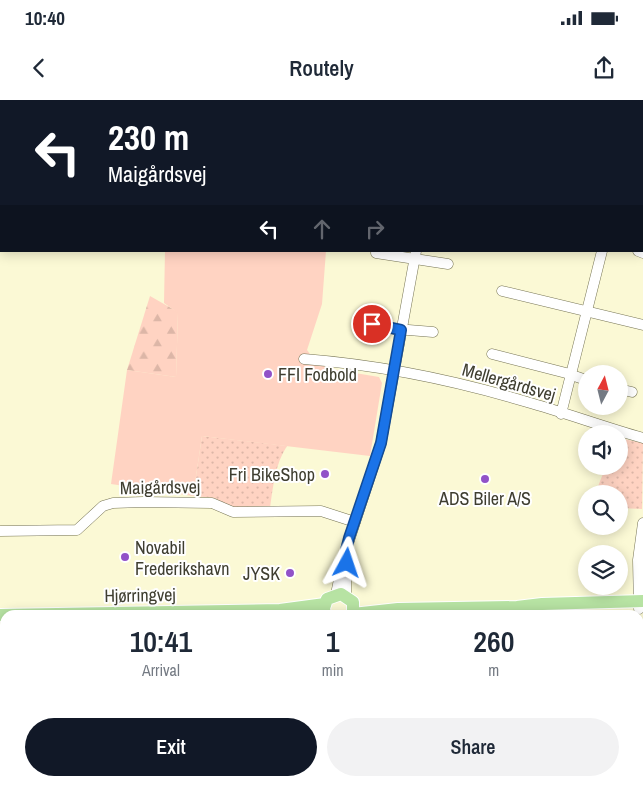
<!DOCTYPE html>
<meta charset="utf-8">
<style>
body{margin:0;font-family:"Archivo Narrow",sans-serif;background:#f2f2f3;color:#1f2937;height:100vh;display:flex;flex-direction:column;font-size:19px;white-space:nowrap}
*{box-sizing:border-box;margin:0}
p{font-size:16px;color:#747a83}
.icon{flex:none;width:28px;height:28px;fill:none;stroke:currentColor;stroke-width:2;stroke-linecap:round;stroke-linejoin:round}
.map{position:relative;flex:1;overflow:hidden}
.sheet{position:absolute;left:0px;top:510px;width:644px;height:176px;display:flex;flex-direction:column;background:#fff;border-radius:15px 15px 0 0;box-shadow:0 2px 12px #0003}
.sheet>*{flex:none}
.top-card{position:absolute;left:0px;top:0px;width:644px;height:152px;box-shadow:0 2px 12px #0003;background:#111827;color:#fff;overflow:hidden}
.needle{width:32px;rotate:7deg}
.buttons{position:absolute;left:578px;top:265px;display:grid;gap:10px}
.buttons a{display:grid;place-items:center;width:50px;height:50px;border-radius:50%;background:#fff;box-shadow:0 2px 12px #0003;font-size:25px}
.pin{position:absolute;display:grid;place-items:center;width:42px;height:42px;color:#fff;margin:-21px;border:2px solid #fff;border-radius:50%;box-shadow:0 1px 5px #0007}
.me{position:absolute;width:55px;margin:-28px;rotate:5deg;stroke-linejoin:round;filter:drop-shadow(0 0 4px #0008)}
.turn{display:flex;align-items:center;gap:18px;height:105px;padding:0 25px;font-size:22px}
.turn .icon{width:65px;height:65px;stroke-width:2.5}
.turn b{display:block;font-size:35px;line-height:42px}
.lanes{display:flex;align-items:center;height:48px;padding:0 25px;background:#0003;justify-content:center;gap:25px;direction:ltr}
.lanes .off{opacity:.35}
.eta{display:flex;justify-content:space-evenly;align-items:center;height:85px;text-align:center}
.eta b{font-size:30px;font-weight:600;line-height:35px}
.cta{display:flex;gap:10px;margin-top:auto;padding:10px 25px}
.cta a{flex:1;height:58px;border-radius:30px;background:#111827;color:#fff;font-size:20px;font-weight:600;line-height:58px;text-align:center}
.cta a+a{background:#f2f2f3;color:#1f2937}
.status{display:flex;justify-content:space-between;align-items:center;height:35px;padding:0 25px;background:#fff;direction:ltr}
.status svg{height:14px;fill:currentColor}
header{display:flex;justify-content:space-between;align-items:center;height:65px;padding:0 25px;background:#fff;font-size:22px;font-weight:600}
.map>svg:first-child{display:block}
.grass{fill:url(#grass-dots)}
.forest{fill:url(#forest-firs)}
.pitch{fill:#ffd3c2}
.lines{fill:none;stroke-linecap:round;stroke-linejoin:round}
.minor-casing{stroke:#767454;stroke-width:11}
.major-casing{stroke:#fff;stroke-width:14}
.minor{stroke:#fff;stroke-width:10}
.major{stroke:#b7e3a3;stroke-width:12}
.route-casing{stroke:#114b97;stroke-width:12}
.route{stroke:#1a73e8;stroke-width:9}
.poi-dot{fill:#9152c8;stroke:#fff;stroke-width:2}
.labels{text-anchor:middle;dominant-baseline:central;stroke-width:4;stroke-linejoin:round;paint-order:stroke}
.poi-label{font-size:18px;fill:#3f3e30;stroke:#fff;text-anchor:start}
.street-label{font-size:18px;fill:#3f3e30;stroke:#fff}
</style>
<div class="status"><b>10:40</b><svg viewBox="0 0 49 12"><path d="M0 12V9h3v3zM5 12V6h3v6zM10 12V3h3v9zM15 12V0h3v12zM26 1h20v11H26zM47 4h2v5h-2z"/></svg></div>
<header><svg class="icon" aria-label="back" viewBox="0 0 24 24"><path d="M15 5l-7 7 7 7"/></svg>Routely<svg class="icon" aria-label="share" viewBox="0 0 24 24"><path d="M12 15V3M7 8l5-5 5 5M5 13v7h14v-7"/></svg></header>
<div class="map">
<svg width="643" height="686" viewBox="0 0 643 686">
<defs>
<pattern id="grass-dots" width="8" height="8" patternUnits="userSpaceOnUse" patternTransform="scale(1.25)"><rect width="8" height="8" fill="#ffd3c2"/><path d="M2 2h.1M6 6h.1" fill="none" stroke="#dcb6a7" stroke-width="1.8" stroke-linecap="round"/></pattern>
<pattern id="forest-firs" width="22" height="20" patternUnits="userSpaceOnUse" patternTransform="scale(1.25)"><rect width="22" height="20" fill="#ffd3c2"/><path d="M5 1l3.5 6h-7zM16 11l3.5 6h-7z" fill="#dcb6a7"/></pattern>
</defs>
<rect width="100%" height="100%" fill="#fbf9d5"/>
<g class="grass">
<path d="M202 336 287 346C275 364 273 387 270 408L232 407 214 398 193 396Z"/>
<path d="M619 338 643 343 642 409 619 408V394H595L606 366H619Z"/>
</g>
<path class="forest" d="M150 196 178 212 176 277 127 270Z"/>
<g class="pitch">
<path d="M175 0H342L175 1Z"/>
<path d="M165 151H326L322 204 307 250 318 264 331 269 379 277 382 283 370 356 202 336 193 396 111 384 127 270 176 277 178 213 164 203Z"/>
</g>
<g class="lines">
<defs>
<g id="minor">
<path d="M448 0 451 1"/>
<path d="M612 0 617 1"/>
<path d="M632 1V0"/>
<path d="M642 84 643 85"/>
<path d="M638 151 643 153"/>
<path d="M376 153 448 164"/>
<path d="M502 191 643 225"/>
<path d="M367 224 396 229 433 232"/>
<path d="M492 254 566 273 586 280"/>
<path d="M304 259C380 265 454 280 527 302 566 313 604 327 643 338"/>
<path d="M619 289 632 292"/>
<path d="M561 314 602 151"/>
<path d="M0 431 77 430 103 406 113 403 143 402 212 403 233 412 321 411 355 422"/>
<path d="M336 494 342 465"/>
<path d="M346 496V450L381 343 416 151"/>
<path d="M639 509 638 460 643 423"/>
<path d="M3 652 4 686"/>
<path d="M280 681 298 686"/>
<path d="M639 681H643"/>
<path d="M347 686 348 681"/>
<path d="M485 686V681"/>
<path d="M607 686V681"/>
</g>
<g id="major">
<path d="M353 514 398 509 517 507 542 504 643 501"/>
<path d="M0 515 280 510 325 504"/>
<path d="M325 515 324 508 327 499 341 494 353 502V515"/>
</g>
</defs>
<use href="#minor" class="minor-casing"/>
<use href="#major" class="major-casing"/>
<use href="#minor" class="minor"/>
<use href="#major" class="major"/>
</g>
<g class="lines">
<defs>
<path id="route" d="M347 463 346 450 349 438 381 343 401 230 372 224"/>
</defs>
<use href="#route" class="route-casing"/>
<use href="#route" class="route"/>
</g>
<g class="poi-dot">
<circle cx="268" cy="274" r="5"/>
<circle cx="325" cy="374" r="5"/>
<circle cx="485" cy="379" r="5"/>
<circle cx="125" cy="457" r="5"/>
<circle cx="290" cy="473" r="5"/>
</g>
<g class="labels">
<g class="poi-label">
<text x="278" y="274">FFI Fodbold</text>
<text x="315" y="374" text-anchor="end">Fri BikeShop</text>
<text x="485" y="398" text-anchor="middle">ADS Biler A/S</text>
<text x="135" y="447">Novabil<tspan x="135" dy="21">Frederikshavn</tspan></text>
<text x="280" y="473" text-anchor="end">JYSK</text>
</g>
<g class="street-label">
<text transform="translate(509 282) rotate(16)">Mellergårdsvej</text>
<text transform="translate(160 387) rotate(-1)">Maigårdsvej</text>
<text transform="translate(140 495) rotate(-1)">Hjørringvej</text>
</g>
</g>
</svg>
<div class="buttons">
<a><svg class="needle" viewBox="-14 -14 28 28"><path d="M0-13l5 13h-10z" fill="#e53935"/><path d="M0 13l5-13h-10z" fill="#747a83"/></svg></a>
<a><svg class="icon" aria-label="sound" viewBox="0 0 24 24"><path d="M4 9h4l5-4v14l-5-4H4zM17 9q2 3 0 6"/></svg></a>
<a><svg class="icon" aria-label="search" viewBox="0 0 24 24"><circle cx="10" cy="10" r="6"/><path d="M15 15l6 6"/></svg></a>
<a><svg class="icon" aria-label="layers" viewBox="0 0 24 24"><path d="M12 4l9 5-9 5-9-5zM3 14l9 5 9-5"/></svg></a>
</div>
<div class="pin" style="left:372px;top:224px;background:#d93025"><svg class="icon" aria-label="arrive" viewBox="0 0 24 24"><path d="M6 21V4h12l-3 4 3 4H6"/></svg></div>
<svg class="me" style="left:347px;top:463px" viewBox="-20 -20 40 40"><path d="M0-17L14 15 0 8-14 15z" fill="#1a73e8" stroke="#fff" stroke-width="4"/></svg>
<div class="top-card">
<div class="turn"><svg class="icon" aria-label="left" viewBox="0 0 24 24"><path d="M17 20v-9H6M10 6l-5 5 5 5"/></svg><div><b>230 m</b>Maigårdsvej</div></div>
<div class="lanes"><svg class="icon" aria-label="left" viewBox="0 0 24 24"><path d="M17 20v-9H6M10 6l-5 5 5 5"/></svg><svg class="icon off" aria-label="ahead" viewBox="0 0 24 24"><path d="M12 20V5M6 11l6-6 6 6"/></svg><svg class="icon off" aria-label="right" viewBox="0 0 24 24"><path d="M7 20v-9h11M14 6l5 5-5 5"/></svg></div>
</div>
<section class="sheet">
<div class="eta">
<div><b>10:41</b><p>Arrival</p></div>
<div><b>1</b><p>min</p></div>
<div><b>260</b><p>m</p></div>
</div>
<div class="cta"><a>Exit</a><a>Share</a></div>
</section>
</div>
